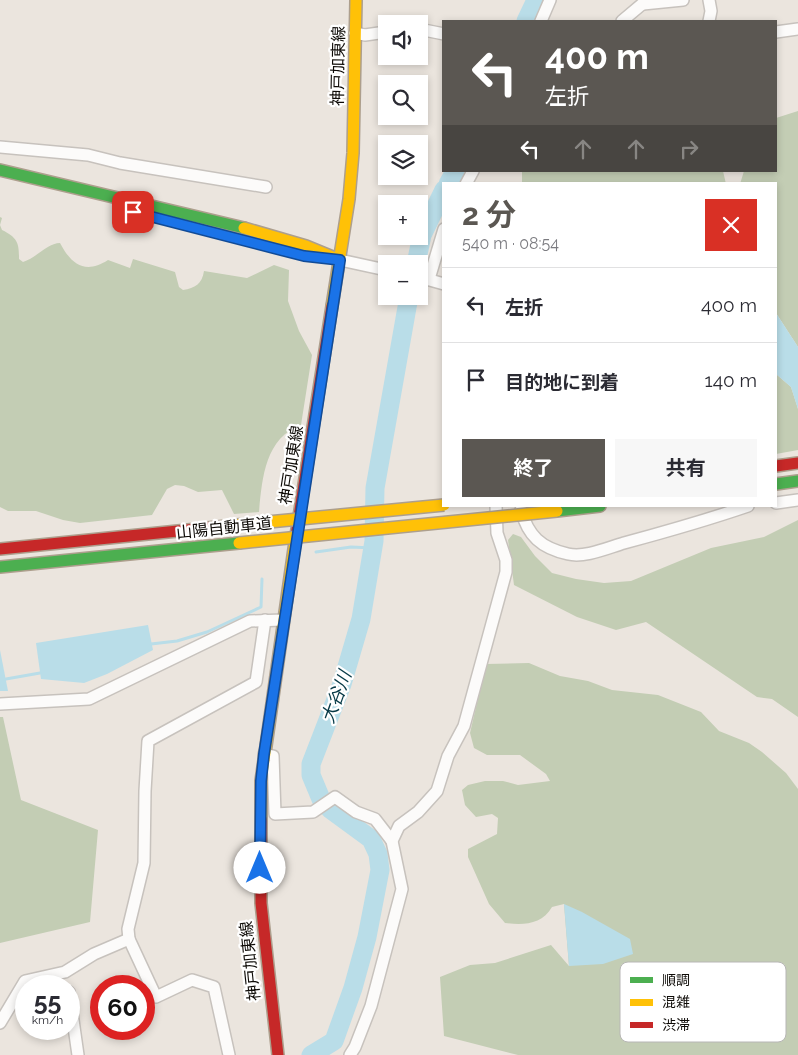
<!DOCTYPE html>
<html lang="ja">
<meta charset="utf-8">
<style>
body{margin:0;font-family:Raleway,"Noto Sans JP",sans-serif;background:#f7f7f7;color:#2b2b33;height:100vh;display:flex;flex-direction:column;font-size:19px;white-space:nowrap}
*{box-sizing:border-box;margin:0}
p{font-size:16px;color:#7c7c81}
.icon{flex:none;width:28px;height:28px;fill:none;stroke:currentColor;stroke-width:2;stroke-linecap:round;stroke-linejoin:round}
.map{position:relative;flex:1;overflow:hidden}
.drawer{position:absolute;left:442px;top:182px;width:335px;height:325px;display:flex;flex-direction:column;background:#fff;border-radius:0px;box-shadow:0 2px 8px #0003}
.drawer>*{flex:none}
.hud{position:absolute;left:442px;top:20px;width:335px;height:152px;border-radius:0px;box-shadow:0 2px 8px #0003;background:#5b5752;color:#fff;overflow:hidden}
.fabs{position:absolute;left:378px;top:15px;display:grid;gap:10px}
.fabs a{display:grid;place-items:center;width:50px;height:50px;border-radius:0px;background:#fff;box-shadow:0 2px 8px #0003;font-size:25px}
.speed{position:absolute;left:15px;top:975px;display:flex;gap:10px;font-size:25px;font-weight:700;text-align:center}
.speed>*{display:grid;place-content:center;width:65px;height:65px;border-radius:50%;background:#fff;box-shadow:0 2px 8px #0003;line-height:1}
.speed small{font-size:12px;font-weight:400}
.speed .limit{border:8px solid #d22;background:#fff;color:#111}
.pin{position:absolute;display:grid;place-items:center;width:42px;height:42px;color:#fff;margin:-21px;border-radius:10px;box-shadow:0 2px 8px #0006}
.me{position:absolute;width:55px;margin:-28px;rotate:0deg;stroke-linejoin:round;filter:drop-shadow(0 0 4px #0008)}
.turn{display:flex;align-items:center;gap:18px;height:105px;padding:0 20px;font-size:22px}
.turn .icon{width:65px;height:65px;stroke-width:2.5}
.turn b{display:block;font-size:35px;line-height:42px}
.lanes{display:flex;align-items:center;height:48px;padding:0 20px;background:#0003;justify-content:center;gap:25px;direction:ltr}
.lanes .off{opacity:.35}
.round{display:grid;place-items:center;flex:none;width:52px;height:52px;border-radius:0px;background:#f7f7f7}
.overview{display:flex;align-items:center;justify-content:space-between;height:85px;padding:0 20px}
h1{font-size:30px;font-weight:700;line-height:38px;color:#5b5752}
.action{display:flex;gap:10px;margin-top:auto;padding:10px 20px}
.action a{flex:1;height:58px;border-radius:0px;background:#5b5752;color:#fff;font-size:20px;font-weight:700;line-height:58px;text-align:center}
.action a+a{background:#f7f7f7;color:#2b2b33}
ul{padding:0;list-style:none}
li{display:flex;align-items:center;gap:15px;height:75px;padding:0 20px;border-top:1px solid #e1e1e2}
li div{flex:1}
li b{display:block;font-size:19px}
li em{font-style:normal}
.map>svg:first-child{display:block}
.forest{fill:#c3cdb4}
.water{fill:#b9dde8}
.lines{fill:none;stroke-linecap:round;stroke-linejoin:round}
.stream{stroke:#b9dde8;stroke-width:3}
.river{stroke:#b9dde8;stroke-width:19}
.street-casing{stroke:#c7c2bd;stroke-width:14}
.fast-casing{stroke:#ad9f8d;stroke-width:14}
.slow-casing{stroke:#ad9f8d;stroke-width:14}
.jam-casing{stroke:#ad9f8d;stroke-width:14}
.street{stroke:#fcfbfa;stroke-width:11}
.fast{stroke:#4caf50;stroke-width:11}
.slow{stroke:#ffc107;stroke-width:11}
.jam{stroke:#c62828;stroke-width:11}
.slow-bridge-casing{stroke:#ad9f8d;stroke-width:14;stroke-linecap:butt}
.slow-bridge{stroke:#ffc107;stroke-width:11}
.route-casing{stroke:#114b97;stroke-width:12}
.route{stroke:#1a73e8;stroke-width:9}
.labels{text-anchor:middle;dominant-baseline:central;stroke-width:4.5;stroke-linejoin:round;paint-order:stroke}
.street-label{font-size:16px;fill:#0e0b07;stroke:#fff}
.water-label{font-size:18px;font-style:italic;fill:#063946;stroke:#fff}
.key{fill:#fff;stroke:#b7b6b5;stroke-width:1}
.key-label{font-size:14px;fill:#0e0b07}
</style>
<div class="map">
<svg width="798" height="1055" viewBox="0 0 798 1055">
<rect width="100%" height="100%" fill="#ebe5de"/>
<g class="forest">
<path d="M798 111V347L776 313V184H740L744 171H776V118Z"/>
<path d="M522 171H723L726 184H522Z"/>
<path d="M0 217 2 218 0 225 2 230C18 238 19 243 19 259L23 262C36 258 48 243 60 243 71 264 85 275 108 260L130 268 133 259 175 272 179 287 183 290C195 288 202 284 204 271L247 278 274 265 289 270 288 301 299 331 312 355 301 425C265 438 262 479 259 512L234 514 222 490 198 492 184 486 175 485 167 489 152 515 80 523 63 520 36 511H8L0 507Z"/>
<path d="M776 374 791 387 798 409V450L776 454Z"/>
<path d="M798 520V717L772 699 757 697 646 622 616 630 577 617 514 585 508 540 513 534 521 537 535 556 552 573 576 579 604 583 631 581 711 548 764 537Z"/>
<path d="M529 663 560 676 588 681 612 690 658 695 701 712 719 731 749 743 762 752 786 773 798 789V1055H518L444 1036 440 977 470 965 495 963 551 945 569 966 564 904 552 907C542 925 523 925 505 923L489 904 468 857V849L497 834 498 818 492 814 476 817 465 805 462 790 468 785 485 781H503L518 785 550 781 546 774 520 755H487L474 748 470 733 486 664Z"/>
<path d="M0 717H3L21 800 98 830 90 922 0 943Z"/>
</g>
<g class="water">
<path d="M776 313 798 347V409L791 387 776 374Z"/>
<path d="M148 625 153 650 107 674 84 683 41 679 36 643Z"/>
<path d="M0 650 8 691H0Z"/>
<path d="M564 904 582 912 630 939 633 954 603 964 569 966Z"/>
</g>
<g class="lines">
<g class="stream">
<path d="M316 552 351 547 373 548"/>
<path d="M151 644 177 641 207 632 261 607 262 579"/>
<path d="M6 679 40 673"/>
</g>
<g class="river">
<path d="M526 21 536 0"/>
<path d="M448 184 455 171"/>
<path d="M416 264 422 235 444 190"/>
<path d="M311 1055 334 1041 353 988 367 937 380 870 378 854 371 839 330 809 321 799 311 775V764L342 684 361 619 374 541 375 488 409 296"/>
</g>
<defs>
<g id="street">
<path d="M643 4 683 0"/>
<path d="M541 21 550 0"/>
<path d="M622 21 647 0"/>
<path d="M709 21 711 11 709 0"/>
<path d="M419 29 444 34"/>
<path d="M776 32 798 29"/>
<path d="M355 33 365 35 386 32"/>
<path d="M0 147 88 155 120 163 266 187"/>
<path d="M466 184 473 171"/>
<path d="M340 260 386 270"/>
<path d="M419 277 444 284"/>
<path d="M429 279 444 229"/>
<path d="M776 503 798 500"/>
<path d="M521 510C528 536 541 548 568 554 585 558 607 548 624 543 665 532 707 520 748 506"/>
<path d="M0 704 89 699 250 621 283 620"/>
<path d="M264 754 273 756 275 814 313 812 335 797 356 812 375 819 392 841"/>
<path d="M69 992 78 1055"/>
<path d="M0 1023 25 981 65 972 94 954 129 939"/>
<path d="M229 1055 214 987 192 980 156 997 129 939 128 929 144 863 145 791 148 741 256 682 265 620"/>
<path d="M350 1055 355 1047 371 1006 402 889 392 841 399 826 418 812 437 791 448 756 464 726 506 572V560L497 533 496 506"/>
</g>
<g id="fast">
<path d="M0 170 244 228"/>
<path d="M776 484 798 481"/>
<path d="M557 511 600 506"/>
<path d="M0 567 239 543"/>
</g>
<g id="slow">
<path d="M244 228 306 246 340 260"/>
<path d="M332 306 349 199 353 153 356 0"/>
<path d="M261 819V781L295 542"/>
</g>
<g id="jam">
<path d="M776 466 798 463"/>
<path d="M295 542 332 306"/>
<path d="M0 549 237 525"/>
<path d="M261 819V903L278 1055"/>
</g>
</defs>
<use href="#street" class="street-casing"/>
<use href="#fast" class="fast-casing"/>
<use href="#slow" class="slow-casing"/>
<use href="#jam" class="jam-casing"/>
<use href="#street" class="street"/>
<use href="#fast" class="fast"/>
<use href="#slow" class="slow"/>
<use href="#jam" class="jam"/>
<defs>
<g id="slow-bridge">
<path d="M237 525 444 505"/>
<path d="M239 543 557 511"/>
</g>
</defs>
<use href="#slow-bridge" class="slow-bridge-casing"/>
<use href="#slow-bridge" class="slow-bridge"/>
</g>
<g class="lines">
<defs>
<path id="route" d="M133 212 304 256 340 260 264 754 261 781 260 868"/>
</defs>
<use href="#route" class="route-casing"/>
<use href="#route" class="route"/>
</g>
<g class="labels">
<g class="street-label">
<text transform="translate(338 66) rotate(-89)">神戸加東線</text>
<text transform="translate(291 465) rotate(-81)">神戸加東線</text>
<text transform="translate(224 528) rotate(-6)">山陽自動車道</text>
<text transform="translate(250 961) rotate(-96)">神戸加東線</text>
</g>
<g class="water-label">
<text transform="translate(336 697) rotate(-70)">大谷川</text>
</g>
</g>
<rect x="620" y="962" width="166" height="80" rx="8" class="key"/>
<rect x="630" y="977" width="23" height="6" fill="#4caf50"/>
<rect x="630" y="999" width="23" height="7" fill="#ffc107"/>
<rect x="630" y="1022" width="23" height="6" fill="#c62828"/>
<g class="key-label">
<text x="662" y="985">順調</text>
<text x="662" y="1007">混雑</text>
<text x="662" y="1030">渋滞</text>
</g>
</svg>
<div class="fabs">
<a><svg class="icon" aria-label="sound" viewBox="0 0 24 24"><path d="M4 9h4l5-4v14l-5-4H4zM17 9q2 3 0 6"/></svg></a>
<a><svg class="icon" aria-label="search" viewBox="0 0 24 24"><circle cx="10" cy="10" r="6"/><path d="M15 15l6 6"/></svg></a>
<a><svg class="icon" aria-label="layers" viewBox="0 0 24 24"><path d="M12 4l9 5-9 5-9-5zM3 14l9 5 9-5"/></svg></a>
<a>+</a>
<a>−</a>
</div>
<div class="speed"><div>55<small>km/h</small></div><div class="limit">60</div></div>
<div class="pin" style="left:133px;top:212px;background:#d93025"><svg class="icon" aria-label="arrive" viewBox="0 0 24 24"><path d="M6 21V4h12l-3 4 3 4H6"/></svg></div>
<svg class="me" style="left:260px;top:868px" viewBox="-20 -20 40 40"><circle r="19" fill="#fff"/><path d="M0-13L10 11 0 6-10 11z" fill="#1a73e8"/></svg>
<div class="hud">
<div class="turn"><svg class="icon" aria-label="left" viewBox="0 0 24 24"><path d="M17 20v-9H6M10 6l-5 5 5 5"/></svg><div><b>400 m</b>左折</div></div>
<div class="lanes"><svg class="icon" aria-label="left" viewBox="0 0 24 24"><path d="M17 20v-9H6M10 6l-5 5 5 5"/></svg><svg class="icon off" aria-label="ahead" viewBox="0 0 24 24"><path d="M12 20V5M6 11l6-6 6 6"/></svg><svg class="icon off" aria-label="ahead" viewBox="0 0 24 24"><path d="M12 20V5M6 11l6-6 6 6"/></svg><svg class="icon off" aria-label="right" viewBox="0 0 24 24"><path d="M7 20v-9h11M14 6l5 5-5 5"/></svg></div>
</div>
<section class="drawer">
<div class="overview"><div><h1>2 分</h1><p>540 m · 08:54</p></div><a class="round" style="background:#d93025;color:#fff"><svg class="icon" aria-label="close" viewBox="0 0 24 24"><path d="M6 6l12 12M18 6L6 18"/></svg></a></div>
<ul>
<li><svg class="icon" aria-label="left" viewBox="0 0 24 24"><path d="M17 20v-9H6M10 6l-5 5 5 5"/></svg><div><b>左折</b></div><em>400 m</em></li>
<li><svg class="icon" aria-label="arrive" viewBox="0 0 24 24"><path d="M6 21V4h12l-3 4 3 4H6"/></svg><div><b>目的地に到着</b></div><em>140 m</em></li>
</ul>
<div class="action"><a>終了</a><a>共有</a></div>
</section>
</div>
